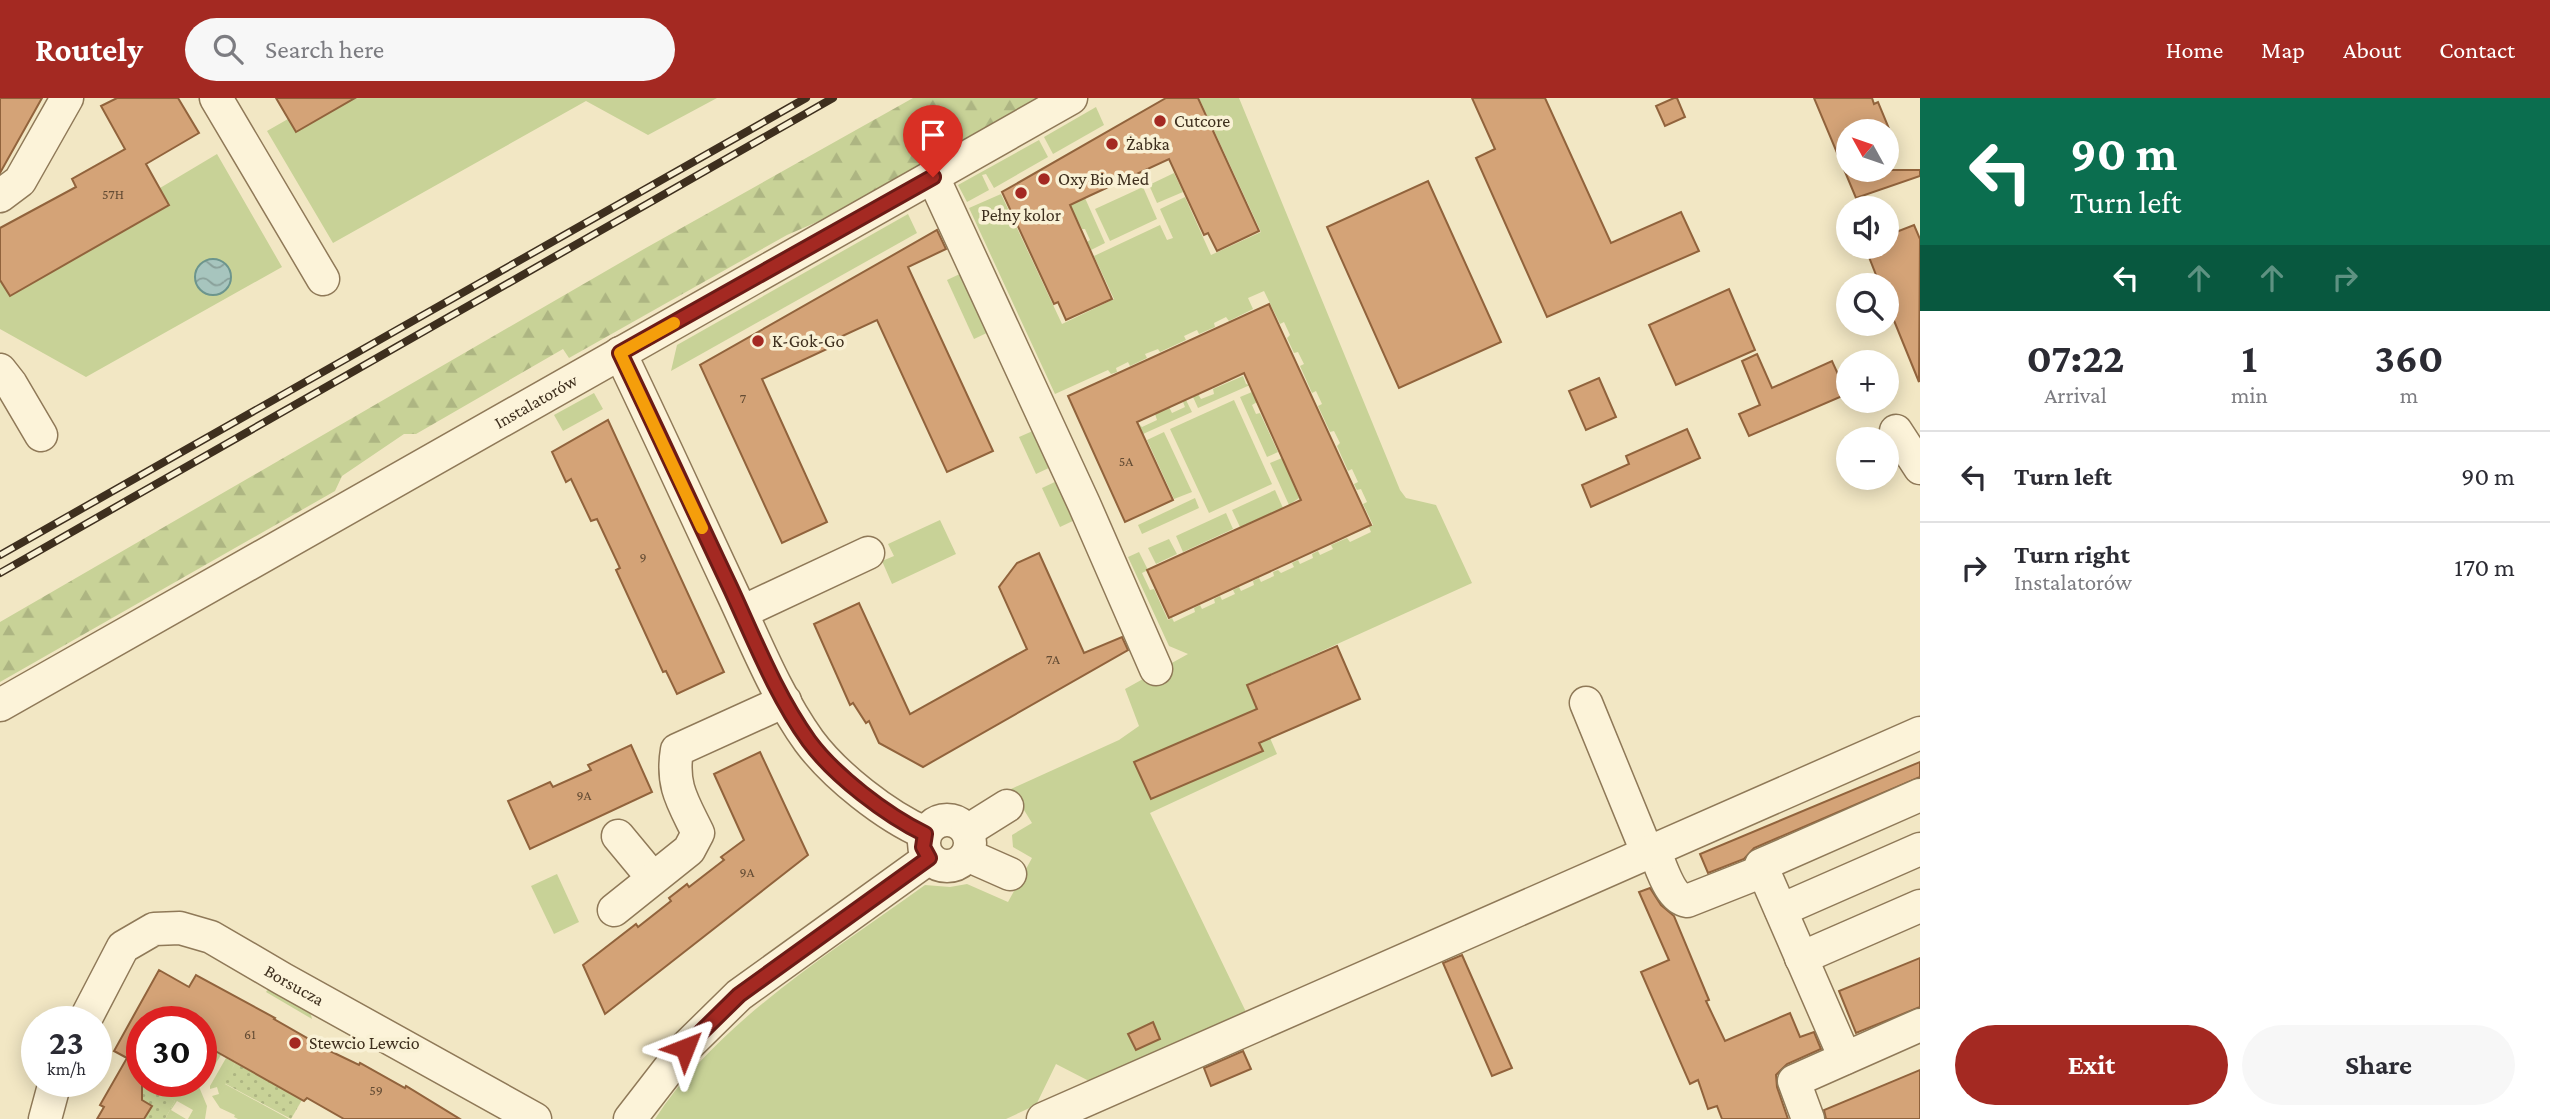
<!DOCTYPE html>
<meta charset="utf-8">
<style>
body{margin:0;font-family:"Crimson Pro",serif;background:#f7f7f7;color:#2b2b33;height:100vh;display:flex;flex-direction:column;font-size:26px;white-space:nowrap}
*{box-sizing:border-box;margin:0}
p{font-size:23px;color:#7c7c81}
.icon{flex:none;width:38px;height:38px;fill:none;stroke:currentColor;stroke-width:2;stroke-linecap:round;stroke-linejoin:round}
.map{position:relative;flex:1;overflow:hidden}
.side{display:flex;flex-direction:column;background:#fff;width:630px}
.side>*{flex:none}
.hud{background:#0b6e4f;color:#fff;overflow:hidden}
.needle{width:46px;rotate:310deg}
.buttons{position:absolute;left:1836px;top:21px;display:grid;gap:14px}
.buttons a{display:grid;place-items:center;width:63px;height:63px;border-radius:50%;background:#fff;box-shadow:0 4px 18px #0003;font-size:35px}
.speed{position:absolute;left:21px;top:908px;display:flex;gap:14px;font-size:35px;font-weight:700;text-align:center}
.speed>*{display:grid;place-content:center;width:91px;height:91px;border-radius:50%;background:#fff;box-shadow:0 4px 18px #0003;line-height:1}
.speed small{font-size:18px;font-weight:400}
.speed .limit{border:10px solid #d22;background:#fff;color:#111}
.pin{position:absolute;display:grid;place-items:center;width:60px;height:60px;color:#fff;margin:-72px -30px;border-radius:50% 50% 50% 0;rotate:-45deg;box-shadow:0 0 7px #0007}
.pin .icon{rotate:45deg}
.me{position:absolute;width:77px;margin:-38px;rotate:45deg;stroke-linejoin:round;filter:drop-shadow(0 0 5px #0008)}
.turn{display:flex;align-items:center;gap:24px;height:147px;padding:0 35px;font-size:32px}
.turn .icon{width:91px;height:91px;stroke-width:2.5}
.turn b{display:block;font-size:49px;line-height:60px}
.lanes{display:flex;align-items:center;height:66px;padding:0 35px;background:#0003;justify-content:center;gap:35px;direction:ltr}
.lanes .off{opacity:.35}
.eta{display:flex;justify-content:space-evenly;align-items:center;height:119px;text-align:center}
.eta b{font-size:42px;font-weight:700;line-height:49px}
.cta{display:flex;gap:14px;margin-top:auto;padding:14px 35px}
.cta a{flex:1;height:80px;border-radius:42px;background:#a42922;color:#fff;font-size:28px;font-weight:700;line-height:80px;text-align:center}
.cta a+a{background:#f7f7f7;color:#2b2b33}
ul{padding:0;list-style:none}
li{display:flex;align-items:center;gap:21px;height:91px;padding:0 35px;border-top:2px solid #e1e1e2}
li div{flex:1}
li b{display:block;font-size:26px}
li em{font-style:normal}
header{display:flex;align-items:center;gap:42px;box-sizing:border-box;height:98px;padding:0 35px;background:#a42922;color:#fff}
header strong{font-size:33px}
nav{display:flex;gap:38px;margin-inline-start:auto;font-size:24px}
.search{width:490px;height:63px;background:#f7f7f7;display:flex;align-items:center;gap:18px;box-sizing:border-box;padding:0 24px;border-radius:38px;color:#7c7c81;font-size:26px}
main{display:flex;flex:1;min-height:0}
.map>svg:first-child{display:block}
.green{fill:#c8d297}
.forest{fill:url(#forest-firs)}
.garden{fill:url(#garden-dots)}
.water{fill:url(#water-waves);stroke:#6c958d;stroke-width:2}
.building{fill:#d4a377;stroke:#91633c;stroke-width:2}
.lines{fill:none;stroke-linecap:round;stroke-linejoin:round}
.minor-casing{stroke:#8f7958;stroke-width:35}
.minor{stroke:#fcf3d9;stroke-width:32}
.rail-casing{stroke:#3e2f1e;stroke-width:8}
.rail{stroke:#f9f1d5;stroke-width:5;stroke-dasharray:16;stroke-linecap:butt}
.route-casing{stroke:#6b1b16;stroke-width:18}
.route{stroke:#a42922;stroke-width:12}
.slow{stroke:#f59e0b;stroke-width:12}
.poi-dot{fill:#a42922;stroke:#f9f1d5;stroke-width:2.5}
.labels{text-anchor:middle;dominant-baseline:central;stroke-width:7;stroke-linejoin:round;paint-order:stroke}
.number-label{font-size:14px;fill:#644c34}
.poi-label{font-size:18px;fill:#3e2f1e;stroke:#f9f1d5;text-anchor:start}
.street-label{font-size:18px;fill:#3e2f1e;stroke:#f9f1d5}
</style>
<header>
<strong>Routely</strong>
<div class="search"><svg class="icon" aria-label="search" viewBox="0 0 24 24"><circle cx="10" cy="10" r="6"/><path d="M15 15l6 6"/></svg>Search here</div>
<nav><a>Home</a><a>Map</a><a>About</a><a>Contact</a></nav>
</header>
<main>
<div class="map">
<svg width="1920" height="1021" viewBox="0 0 1920 1021">
<defs>
<pattern id="forest-firs" width="22" height="20" patternUnits="userSpaceOnUse" patternTransform="scale(1.75)"><rect width="22" height="20" fill="#c8d297"/><path d="M5 1l3.5 6h-7zM16 11l3.5 6h-7z" fill="#adb582"/></pattern>
<pattern id="garden-dots" width="8" height="8" patternUnits="userSpaceOnUse" patternTransform="scale(1.75)"><rect width="8" height="8" fill="#c8d297"/><path d="M2 2h.1M6 6h.1" fill="none" stroke="#adb582" stroke-width="1.8" stroke-linecap="round"/></pattern>
<pattern id="water-waves" width="16" height="10" patternUnits="userSpaceOnUse" patternTransform="scale(1.75)"><rect width="16" height="10" fill="#a7c5be"/><path d="M0 5q4-4 8 0t8 0" fill="none" stroke="#89a09a"/></pattern>
</defs>
<rect width="100%" height="100%" fill="#f2e7c4"/>
<g class="green">
<path d="M355 0H717L648 37 586 3 333 145 267 33 288 21 296 34Z"/>
<path d="M1199 0H1239L1400 392 1406 400 1436 407 1472 485 1247 587 1277 656 1150 715 1247 916 1091 984 1056 966 1036 1007 1006 1021H655C719 922 831 855 925 787L950 789 967 786 1008 804 1032 760 1013 749 1012 737 1032 725 1011 691 1119 642 1139 628 1125 591 1188 556 1169 548 1128 459 1139 454 1148 472 1142 475 1150 492 1154 491 1168 522 1172 520 1174 524 1195 514 1194 510 1200 507 1202 511 1215 505 1214 501 1220 498 1222 502 1235 496 1233 492 1239 489 1241 493 1254 487 1253 483 1259 480 1261 484 1274 478 1273 474 1278 472 1281 475 1294 469 1292 465 1298 462 1300 466 1313 460 1312 456 1318 453 1320 457 1333 451 1331 447 1347 440 1350 444 1371 434 1369 429 1373 427 1363 406 1367 404 1361 391 1357 392 1354 386 1358 384 1352 371 1348 373 1337 348 1340 345 1334 333 1330 334 1318 308 1322 306 1316 293 1312 295 1300 268 1304 266 1298 254 1294 255 1287 240 1290 237 1284 224 1280 226 1264 193 1248 200 1253 211 1229 223 1226 219 1214 225 1215 229 1199 236 1197 232 1184 238 1186 242 1160 254 1158 251 1145 256 1147 260 1130 268 1128 264 1116 270 1117 274 1111 276 1108 272 1055 296 969 110 1001 96 1062 226 1114 201 1094 158 1160 127 1167 142 1173 140 1160 111 1185 99 1211 157 1261 134Z"/>
<path d="M1096 9 1104 27 1053 56 1044 39Z"/>
<path d="M1039 42 1048 59 994 90 986 76 982 77 989 92 967 104 958 87Z"/>
<path d="M217 56 282 169 86 279 0 231V182L10 198 169 107 160 90Z"/>
<path d="M1174 75 1183 94 1157 105 1149 87Z"/>
<path d="M1143 89 1157 121 1110 143 1095 111Z"/>
<path d="M1085 100 1105 145 1091 152 1087 144 1090 142 1085 131H1082L1070 107Z"/>
<path d="M908 116 917 135 671 273 677 247Z"/>
<path d="M964 174 991 233 974 241 947 182Z"/>
<path d="M1243 278 1246 286 1250 287 1198 310 1193 299 1198 296 1201 301 1214 296 1213 291Z"/>
<path d="M1252 294 1257 304 1252 307 1256 316 1260 315 1278 354 1267 359 1240 299Z"/>
<path d="M594 295 603 311 563 333 554 317Z"/>
<path d="M1186 302 1192 314 1143 336 1137 324 1142 329 1157 322 1155 316 1169 309 1172 315 1185 309 1183 304Z"/>
<path d="M1234 302 1272 386 1209 415 1170 331Z"/>
<path d="M1035 332 1053 368 1036 376 1019 339Z"/>
<path d="M1164 334 1192 394 1174 401 1147 342Z"/>
<path d="M1282 360 1299 400 1289 407 1270 365Z"/>
<path d="M1059 382 1077 421 1060 429 1042 390Z"/>
<path d="M1275 392 1283 410 1240 429 1232 412Z"/>
<path d="M1195 400 1199 410 1142 436 1138 427Z"/>
<path d="M1226 415 1233 431 1183 454 1176 438Z"/>
<path d="M940 422 956 456 892 486 882 463 894 458 888 446Z"/>
<path d="M1169 441 1177 456 1156 466 1148 450Z"/>
<path d="M557 776 579 824 554 836 531 788Z"/>
<path d="M271 887 309 908 312 921 266 894Z"/>
<path d="M226 960 235 965 225 986 289 1021H238L234 1019 235 1017 220 1010 212 998 219 996 217 989 210 991V988Z"/>
<path d="M176 984H197L207 1008 205 1021H188L193 1012 177 1003 171 1012 186 1021H165L175 1003 168 999Z"/>
</g>
<path class="forest" d="M913 0H1041L847 111 787 137 569 260 563 251 416 336H404L342 378 335 393 0 584V524L644 151Z"/>
<g class="garden">
<path d="M201 946 221 957 206 981 201 980Z"/>
<path d="M235 965 302 1002 291 1021 224 985Z"/>
<path d="M142 984H176L168 998 175 1003 165 1021H145L146 1018 139 1014 113 986Z"/>
</g>
<circle class="water" cx="213" cy="179" r="18"/>
<g class="building">
<path d="M0 0H42L0 75Z"/>
<path d="M117 0H178L199 35 146 66 169 107 10 198 0 182V130L76 89 72 81 125 51 101 8Z"/>
<path d="M276 0H355L296 34Z"/>
<path d="M1166 0H1198L1259 133 1217 153 1208 135 1204 137 1169 61 1089 98 1070 107 1112 201 1066 222 1058 204 1054 206 1002 94Z"/>
<path d="M1472 0H1545L1611 145 1681 114 1699 153 1547 219 1476 60 1495 51Z"/>
<path d="M1674 0H1677L1685 19 1665 28 1656 8Z"/>
<path d="M1814 0H1872L1874 6 1878 4 1890 33H1848V72H1920V78L1856 100Z"/>
<path d="M1428 83 1501 244 1399 290 1327 129Z"/>
<path d="M1914 127 1920 141 1919 284 1886 203V187H1880L1865 149H1886V138Z"/>
<path d="M937 132 946 151 908 169 993 353 947 374 877 222 838 240 840 245 762 281 827 424 782 445 700 267Z"/>
<path d="M1729 191 1755 252 1676 287 1649 227Z"/>
<path d="M1269 206 1371 427 1169 520 1147 472 1301 402 1266 324 1244 275 1137 324 1173 402 1125 424 1068 298Z"/>
<path d="M1757 256 1772 290 1832 263 1847 296 1749 338 1739 316 1760 307 1742 263Z"/>
<path d="M1599 280 1616 319 1586 332 1569 293Z"/>
<path d="M608 322 724 574 677 596 666 573 663 574 616 472 620 470 597 421 591 423 571 381 566 384 552 354Z"/>
<path d="M1687 331 1700 360 1591 409 1582 387 1629 366 1626 358Z"/>
<path d="M1039 455 1084 555 1122 539 1128 552 923 669 879 645 869 623 866 625 853 605 850 607 814 526 859 505 910 616 1027 551 999 489 1017 465Z"/>
<path d="M1337 548 1360 601 1259 645 1263 653 1151 701 1134 664 1257 611 1247 587Z"/>
<path d="M631 647 652 694 530 751 508 703 550 684 553 689 591 672 588 667Z"/>
<path d="M760 654 808 757 605 916 583 867 636 826 638 829 671 803 669 800 687 786 689 789 724 762 721 759 744 742 714 676Z"/>
<path d="M1920 664V679L1754 750 1744 761 1708 775 1700 756Z"/>
<path d="M1650 790 1661 807 1674 818 1709 902 1706 903 1725 943 1790 915 1800 939 1814 934 1821 951 1787 966 1776 977 1777 989 1788 1021H1722L1717 1008 1708 1011 1698 982 1690 986 1641 874 1669 862 1639 794Z"/>
<path d="M1462 857 1512 970 1492 978 1443 865Z"/>
<path d="M1920 860V909L1856 935 1839 893Z"/>
<path d="M159 872 189 889 196 877 275 920 274 921 330 953 359 967 360 965 405 990 406 988 460 1021H344L307 1000 304 1003 201 945V924H142V1002L152 1008 144 1021H97L104 1009 100 1007 127 960 114 953Z"/>
<path d="M1153 924 1160 941 1136 952 1128 936Z"/>
<path d="M1243 953 1251 971 1211 988 1204 970Z"/>
<path d="M1920 972V1021H1826L1824 1012Z"/>
</g>
<g class="lines">
<defs>
<g id="minor">
<path d="M216 0 323 181"/>
<path d="M933 79 1084 406 1156 571"/>
<path d="M0 98 20 83 67 0"/>
<path d="M620 255C658 334 694 413 731 492 755 543 776 597 809 643 835 678 886 718 925 735"/>
<path d="M0 272 11 286 41 337"/>
<path d="M1896 333 1920 370"/>
<path d="M742 514 868 455"/>
<path d="M1586 605 1647 754"/>
<path id="s1" d="M0 607 1071 0"/>
<circle cx="947" cy="745" r="23"/>
<path d="M967 733 1007 708"/>
<path d="M618 738 652 779"/>
<path d="M1654 752C1661 767 1669 800 1687 803L1763 773"/>
<path d="M967 757 1010 776"/>
<path d="M614 812 689 752 698 735C683 704 671 688 677 652L785 603"/>
<path d="M1781 812 1920 751"/>
<path d="M1801 860 1920 808"/>
<path id="s2" d="M84 924 123 849 154 831 180 830 211 839 283 881 535 1021"/>
<path d="M1845 960 1761 767 1920 697"/>
<path d="M45 1021 55 984"/>
<path d="M630 1021 685 950 739 897 929 760"/>
<path d="M1043 1021 1920 635"/>
<path d="M1808 1021 1794 983 1920 927"/>
</g>
</defs>
<use href="#minor" class="minor-casing"/>
<use href="#minor" class="minor"/>
<defs>
<g id="rail">
<path d="M0 457 806 0"/>
<path d="M0 475 833 0"/>
</g>
</defs>
<use href="#rail" class="rail-casing"/>
<use href="#rail" class="rail"/>
</g>
<g class="lines">
<defs>
<path id="route" d="M685 950 739 897 929 760 923 749 925 736C886 717 835 678 809 643 776 597 755 543 731 491 694 413 658 334 620 255L933 79"/>
</defs>
<use href="#route" class="route-casing"/>
<use href="#route" class="route"/>
<path class="slow" d="M674 225 620 255 702 430"/>
</g>
<g class="poi-dot">
<circle cx="1160" cy="23" r="7"/>
<circle cx="1112" cy="46" r="7"/>
<circle cx="1044" cy="81" r="7"/>
<circle cx="1021" cy="95" r="7"/>
<circle cx="758" cy="243" r="7"/>
<circle cx="295" cy="945" r="7"/>
</g>
<g class="labels">
<g class="number-label">
<text x="113" y="96">57H</text>
<text x="743" y="300">7</text>
<text x="1126" y="363">5A</text>
<text x="643" y="459">9</text>
<text x="1053" y="561">7A</text>
<text x="584" y="697">9A</text>
<text x="747" y="774">9A</text>
<text x="250" y="936">61</text>
<text x="376" y="992">59</text>
</g>
<g class="poi-label">
<text x="1174" y="23">Cutcore</text>
<text x="1126" y="46">Żabka</text>
<text x="1058" y="81">Oxy Bio Med</text>
<text x="1021" y="117" text-anchor="middle">Pełny kolor</text>
<text x="772" y="243">K-Gok-Go</text>
<text x="309" y="945">Stewcio Lewcio</text>
</g>
<g class="street-label">
<text stroke="none"><textPath href="#s1" startOffset="616">Instalatorów</textPath></text>
<text stroke="none"><textPath href="#s2" startOffset="275">Borsucza</textPath></text>
</g>
</g>
</svg>
<div class="buttons">
<a><svg class="needle" viewBox="-14 -14 28 28"><path d="M0-13l5 13h-10z" fill="#e53935"/><path d="M0 13l5-13h-10z" fill="#7c7c81"/></svg></a>
<a><svg class="icon" aria-label="sound" viewBox="0 0 24 24"><path d="M4 9h4l5-4v14l-5-4H4zM17 9q2 3 0 6"/></svg></a>
<a><svg class="icon" aria-label="search" viewBox="0 0 24 24"><circle cx="10" cy="10" r="6"/><path d="M15 15l6 6"/></svg></a>
<a>+</a>
<a>−</a>
</div>
<div class="speed"><div>23<small>km/h</small></div><div class="limit">30</div></div>
<div class="pin" style="left:933px;top:79px;background:#d93025"><svg class="icon" aria-label="arrive" viewBox="0 0 24 24"><path d="M6 21V4h12l-3 4 3 4H6"/></svg></div>
<svg class="me" style="left:685px;top:950px" viewBox="-20 -20 40 40"><path d="M0-17L14 15 0 8-14 15z" fill="#a42922" stroke="#fff" stroke-width="4"/></svg>
</div>
<section class="side">
<div class="hud">
<div class="turn"><svg class="icon" aria-label="left" viewBox="0 0 24 24"><path d="M17 20v-9H6M10 6l-5 5 5 5"/></svg><div><b>90 m</b>Turn left</div></div>
<div class="lanes"><svg class="icon" aria-label="left" viewBox="0 0 24 24"><path d="M17 20v-9H6M10 6l-5 5 5 5"/></svg><svg class="icon off" aria-label="ahead" viewBox="0 0 24 24"><path d="M12 20V5M6 11l6-6 6 6"/></svg><svg class="icon off" aria-label="ahead" viewBox="0 0 24 24"><path d="M12 20V5M6 11l6-6 6 6"/></svg><svg class="icon off" aria-label="right" viewBox="0 0 24 24"><path d="M7 20v-9h11M14 6l5 5-5 5"/></svg></div>
</div>
<div class="eta">
<div><b>07:22</b><p>Arrival</p></div>
<div><b>1</b><p>min</p></div>
<div><b>360</b><p>m</p></div>
</div>
<ul>
<li><svg class="icon" aria-label="left" viewBox="0 0 24 24"><path d="M17 20v-9H6M10 6l-5 5 5 5"/></svg><div><b>Turn left</b></div><em>90 m</em></li>
<li><svg class="icon" aria-label="right" viewBox="0 0 24 24"><path d="M7 20v-9h11M14 6l5 5-5 5"/></svg><div><b>Turn right</b><p>Instalatorów</p></div><em>170 m</em></li>
</ul>
<div class="cta"><a>Exit</a><a>Share</a></div>
</section>
</main>
